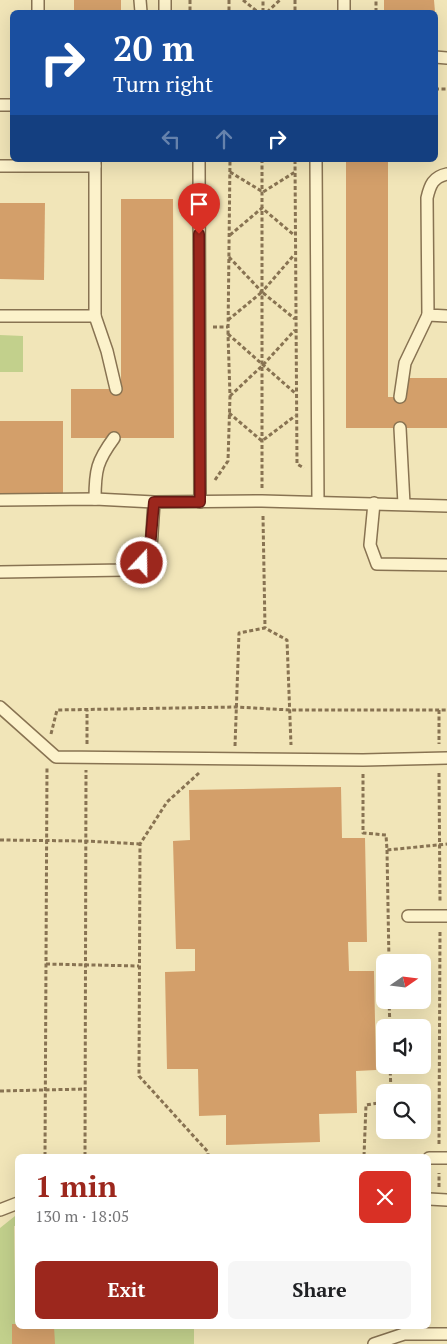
<!DOCTYPE html>
<meta charset="utf-8">
<style>
body{margin:0;font-family:"PT Serif",serif;background:#f6f6f6;color:#202124;height:100vh;display:flex;flex-direction:column;font-size:19px;white-space:nowrap}
*{box-sizing:border-box;margin:0}
p{font-size:16px;color:#757577}
.icon{flex:none;width:28px;height:28px;fill:none;stroke:currentColor;stroke-width:2;stroke-linecap:round;stroke-linejoin:round}
.map{position:relative;flex:1;overflow:hidden}
.panel{position:absolute;left:15px;top:1154px;width:416px;height:175px;display:flex;flex-direction:column;background:#fff;border-radius:8px;box-shadow:0 5px 20px #0002}
.panel>*{flex:none}
.hud{position:absolute;left:10px;top:10px;width:428px;height:152px;border-radius:8px;box-shadow:0 5px 20px #0002;background:#1a4fa0;color:#fff;overflow:hidden}
.needle{width:32px;rotate:76deg}
.tools{position:absolute;left:376px;top:954px;display:grid;gap:10px}
.tools a{display:grid;place-items:center;width:55px;height:55px;border-radius:8px;background:#fff;box-shadow:0 5px 20px #0002;font-size:25px}
.pin{position:absolute;display:grid;place-items:center;width:42px;height:42px;color:#fff;margin:-51px -21px;border-radius:50% 50% 50% 0;rotate:-45deg;box-shadow:0 0 5px #0007}
.pin .icon{rotate:45deg}
.me{position:absolute;width:55px;margin:-28px;rotate:21deg;stroke-linejoin:round;filter:drop-shadow(0 0 4px #0008)}
.turn{display:flex;align-items:center;gap:18px;height:105px;padding:0 20px;font-size:22px}
.turn .icon{width:65px;height:65px;stroke-width:2.5}
.turn b{display:block;font-size:35px;line-height:42px}
.lanes{display:flex;align-items:center;height:48px;padding:0 20px;background:#0003;justify-content:center;gap:25px;direction:ltr}
.lanes .off{opacity:.35}
.round{display:grid;place-items:center;flex:none;width:52px;height:52px;border-radius:8px;background:#f6f6f6}
.headline{display:flex;align-items:center;justify-content:space-between;height:85px;padding:0 20px}
h1{font-size:30px;font-weight:800;line-height:38px;color:#9c271d}
.button{display:flex;gap:10px;margin-top:auto;padding:10px 20px}
.button a{flex:1;height:58px;border-radius:8px;background:#9c271d;color:#fff;font-size:20px;font-weight:800;line-height:58px;text-align:center}
.button a+a{background:#f6f6f6;color:#202124}
.map>svg:first-child{display:block}
.green{fill:#c2d08c}
.building{fill:#d39f6a}
.lines{fill:none;stroke-linecap:round;stroke-linejoin:round}
.service-casing{stroke:#887352;stroke-width:14}
.path{stroke:#887352;stroke-width:3;stroke-dasharray:4 2.5;stroke-linecap:butt}
.service{stroke:#fcf2cb;stroke-width:11}
.route-casing{stroke:#651913;stroke-width:12}
.route{stroke:#9c271d;stroke-width:9}
</style>
<div class="map">
<svg width="447" height="1344" viewBox="0 0 447 1344">
<rect width="100%" height="100%" fill="#f1e5b8"/>
<g class="green">
<path d="M0 335 23 336V372H0Z"/>
<path d="M15 1216H18L17 1226H14L15 1288H17L18 1326H194V1344H0V1228Z"/>
</g>
<g class="building">
<rect x="74" y="0" width="47" height="12"/>
<path d="M384 0H434L435 12H384Z"/>
<path d="M346 160H388V397H404V378H447V428H346Z"/>
<path d="M121 199H173L174 438H71V389H121Z"/>
<path d="M0 203H45L44 280 0 279Z"/>
<rect x="0" y="421" width="63" height="77"/>
<path d="M341 787 342 838H365L367 942H348L349 971H374L376 1070 356 1071 357 1113 319 1114 320 1142 226 1145V1115L199 1116 198 1069H167L165 972 195 971V949H176L173 841 190 840 189 790Z"/>
<path d="M12 1324H18V1326H54L55 1344H12Z"/>
</g>
<g class="lines">
<defs>
<g id="service">
<path d="M38 0V12"/>
<path d="M140 0 141 12"/>
<path d="M165 12V0"/>
<path d="M344 12V0"/>
<path d="M435 57 447 58"/>
<path d="M0 105H12"/>
<path d="M199 160 200 502"/>
<path d="M316 160 318 502"/>
<path d="M0 166H95"/>
<path d="M447 174C433 177 430 185 427 198L428 315 447 316"/>
<path d="M0 316H95V160"/>
<path d="M95 316 107 351 116 389"/>
<path d="M400 397 405 363 428 315"/>
<path d="M400 428 404 504"/>
<path d="M95 499C95 470 97 461 114 438"/>
<path d="M0 500 95 499 154 502 262 501 447 506"/>
<path d="M374 503 370 545 377 564 447 565"/>
<path d="M0 572 125 570 142 563 151 549 154 502"/>
<path d="M0 707 56 757 363 760 447 758"/>
<path d="M408 916H447"/>
<path d="M429 1158H447"/>
<path d="M429 1199 447 1200"/>
<path d="M0 1210 18 1203"/>
<path d="M374 1344 404 1334H447"/>
</g>
</defs>
<use href="#service" class="service-casing"/>
<g class="path">
<path d="M190 0V12"/>
<path d="M229 0V12"/>
<path d="M243 0 258 12"/>
<path d="M295 0V12"/>
<path d="M263 12V0"/>
<path d="M267 12 280 0"/>
<path d="M376 12V0"/>
<path d="M435 89H447"/>
<path d="M295 160 297 464 304 468"/>
<path d="M230 172 263 192 295 172"/>
<path d="M230 235 262 208 294 235"/>
<path d="M229 257 262 292 294 255"/>
<path d="M228 320 262 292 295 319"/>
<path d="M213 327H228"/>
<path d="M228 334 295 393"/>
<path d="M230 396 263 365 295 330"/>
<path d="M229 413 262 441 295 416"/>
<path d="M215 480 228 461 230 396 228 334 230 160"/>
<path d="M262 488V160"/>
<path d="M263 516 265 628"/>
<path d="M439 710V744"/>
<path d="M51 734 57 710 236 707 290 710H447"/>
<path d="M87 744V710"/>
<path d="M235 746 239 633 265 628 287 640 291 745"/>
<path d="M199 773 167 802 140 844 139 1076 208 1152V1156"/>
<path d="M439 773 440 902"/>
<path d="M363 774V833L386 835 387 850 447 844"/>
<path d="M0 840 86 841 140 844"/>
<path d="M387 850 389 962"/>
<path d="M46 964 139 966"/>
<path d="M389 1000 390 1028"/>
<path d="M390 1065 391 1092"/>
<path d="M0 1091 85 1089"/>
<path d="M439 1144 440 930"/>
<path d="M45 1156 47 767"/>
<path d="M85 1156 86 770"/>
<path d="M364 1156 366 1105 385 1102"/>
<path d="M439 1187V1173"/>
</g>
<use href="#service" class="service"/>
</g>
<g class="lines">
<defs>
<path id="route" d="M142 563 150 548 154 502H200L199 234"/>
</defs>
<use href="#route" class="route-casing"/>
<use href="#route" class="route"/>
</g>
</svg>
<div class="tools">
<a><svg class="needle" viewBox="-14 -14 28 28"><path d="M0-13l5 13h-10z" fill="#e53935"/><path d="M0 13l5-13h-10z" fill="#757577"/></svg></a>
<a><svg class="icon" aria-label="sound" viewBox="0 0 24 24"><path d="M4 9h4l5-4v14l-5-4H4zM17 9q2 3 0 6"/></svg></a>
<a><svg class="icon" aria-label="search" viewBox="0 0 24 24"><circle cx="10" cy="10" r="6"/><path d="M15 15l6 6"/></svg></a>
</div>
<div class="pin" style="left:199px;top:234px;background:#d93025"><svg class="icon" aria-label="arrive" viewBox="0 0 24 24"><path d="M6 21V4h12l-3 4 3 4H6"/></svg></div>
<svg class="me" style="left:142px;top:563px" viewBox="-20 -20 40 40"><circle r="17" fill="#9c271d" stroke="#fff" stroke-width="3"/><path d="M0-11L8 9 0 5-8 9z" fill="#fff"/></svg>
<div class="hud">
<div class="turn"><svg class="icon" aria-label="right" viewBox="0 0 24 24"><path d="M7 20v-9h11M14 6l5 5-5 5"/></svg><div><b>20 m</b>Turn right</div></div>
<div class="lanes"><svg class="icon off" aria-label="left" viewBox="0 0 24 24"><path d="M17 20v-9H6M10 6l-5 5 5 5"/></svg><svg class="icon off" aria-label="ahead" viewBox="0 0 24 24"><path d="M12 20V5M6 11l6-6 6 6"/></svg><svg class="icon" aria-label="right" viewBox="0 0 24 24"><path d="M7 20v-9h11M14 6l5 5-5 5"/></svg></div>
</div>
<section class="panel">
<div class="headline"><div><h1>1 min</h1><p>130 m · 18:05</p></div><a class="round" style="background:#d93025;color:#fff"><svg class="icon" aria-label="close" viewBox="0 0 24 24"><path d="M6 6l12 12M18 6L6 18"/></svg></a></div>
<div class="button"><a>Exit</a><a>Share</a></div>
</section>
</div>
